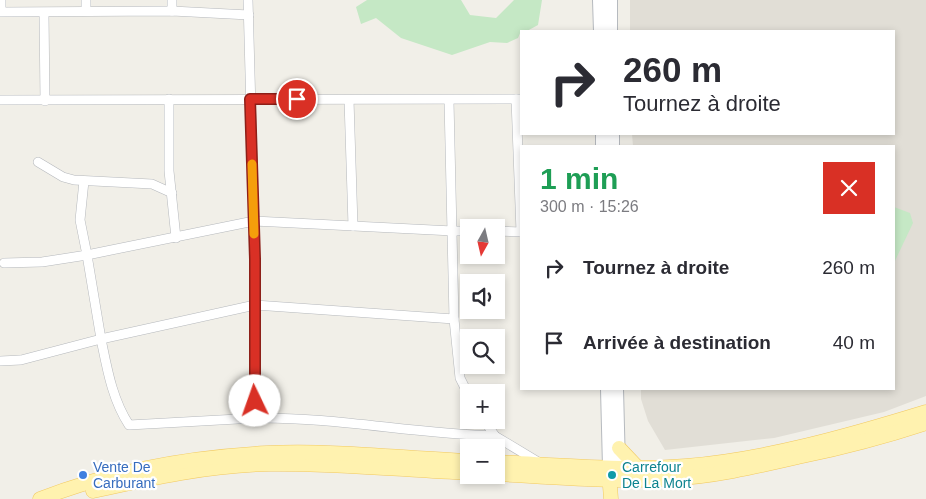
<!DOCTYPE html>
<html lang="fr">
<meta charset="utf-8">
<style>
body{margin:0;font-family:Arial,sans-serif;background:#f2f2f3;color:#2b2b33;height:100vh;display:flex;flex-direction:column;font-size:19px;white-space:nowrap}
*{box-sizing:border-box;margin:0}
p{font-size:16px;color:#7c7c81}
.icon{flex:none;width:28px;height:28px;fill:none;stroke:currentColor;stroke-width:2;stroke-linecap:round;stroke-linejoin:round}
.map{position:relative;flex:1;overflow:hidden}
.details{position:absolute;left:520px;top:145px;width:375px;height:245px;display:flex;flex-direction:column;background:#fff;border-radius:0px;box-shadow:0 2px 8px #0003}
.details>*{flex:none}
.top-card{position:absolute;left:520px;top:30px;width:375px;height:105px;border-radius:0px;box-shadow:0 2px 8px #0003;background:#fff;color:#2b2b33;overflow:hidden}
.needle{width:32px;rotate:188deg}
.tools{position:absolute;left:460px;top:219px;display:grid;gap:10px}
.tools a{display:grid;place-items:center;width:45px;height:45px;border-radius:0px;background:#fff;box-shadow:0 2px 8px #0003;font-size:25px}
.pin{position:absolute;display:grid;place-items:center;width:42px;height:42px;color:#fff;margin:-21px;border:2px solid #fff;border-radius:50%;box-shadow:0 1px 5px #0007}
.me{position:absolute;width:55px;margin:-28px;rotate:357deg;stroke-linejoin:round;filter:drop-shadow(0 0 4px #0008)}
.turn{display:flex;align-items:center;gap:18px;height:105px;padding:0 20px;font-size:22px}
.turn .icon{width:65px;height:65px;stroke-width:2.5}
.turn b{display:block;font-size:35px;line-height:42px}
.round{display:grid;place-items:center;flex:none;width:52px;height:52px;border-radius:0px;background:#f2f2f3}
.headline{display:flex;align-items:center;justify-content:space-between;height:85px;padding:0 20px}
h1{font-size:30px;font-weight:800;line-height:38px;color:#1e9e55}
ul{padding:0;list-style:none}
li{display:flex;align-items:center;gap:15px;height:75px;padding:0 20px}
li div{flex:1}
li b{display:block;font-size:19px}
li em{font-style:normal}
.map>svg:first-child{display:block}
.education{fill:#e1ded6}
.green{fill:#c5e8c5}
.lines{fill:none;stroke-linecap:round;stroke-linejoin:round}
.street-casing{stroke:#b5b8bc;stroke-width:10}
.secondary-casing{stroke:#b6babf;stroke-width:14}
.primary-casing{stroke:#f2c960;stroke-width:15}
.street{stroke:#fff;stroke-width:9}
.secondary{stroke:#fff;stroke-width:12}
.primary{stroke:#fff2af;stroke-width:14}
.route-casing{stroke:#8d1f18;stroke-width:12}
.route{stroke:#d93025;stroke-width:9}
.slow{stroke:#f59e0b;stroke-width:9}
.shop-dot{fill:#3f7fe0;stroke:#fff;stroke-width:2}
.culture-dot{fill:#0f9aa8;stroke:#fff;stroke-width:2}
.labels{text-anchor:middle;dominant-baseline:central;stroke-width:4.5;stroke-linejoin:round;paint-order:stroke}
.shop-label{font-size:14px;fill:#366cbe;stroke:#fff;text-anchor:start}
.culture-label{font-size:14px;fill:#0d838f;stroke:#fff;text-anchor:start}
</style>
<div class="map">
<svg width="926" height="499" viewBox="0 0 926 499">
<rect width="100%" height="100%" fill="#f1efe8"/>
<path class="education" d="M630 0H926V396L884 412 774 438 665 450 648 421 641 399V389H894V146H633L632 134H894V31H630Z"/>
<g class="green">
<path d="M367 0H461L470 15 496 18 514 0H542L538 25 527 31H521L518 38 507 43 490 42 452 55 401 38 376 18 361 24 356 7Z"/>
<path d="M894 207 910 213 913 223 894 263Z"/>
</g>
<g class="lines">
<defs>
<g id="street">
<path d="M1 0V12L172 11 249 15"/>
<path d="M86 0V11"/>
<path d="M248 0 254 221 87 255 101 339 255 305 254 385 256 418C336 417 415 434 495 436"/>
<path d="M172 11V0"/>
<path d="M44 13 45 101"/>
<path d="M169 99V171L176 238"/>
<path d="M516 99 521 232"/>
<path d="M0 100 521 99"/>
<path d="M349 100 353 226"/>
<path d="M449 101 454 319 255 305 254 221 453 231H469"/>
<path d="M38 162 63 177 74 180 152 184 172 193"/>
<path d="M496 231 521 232"/>
<path d="M4 263 42 262 87 255 80 220 84 181"/>
<path d="M454 319 460 378 469 396"/>
<path d="M0 361 21 360 101 339C107 368 112 399 129 425L256 418"/>
<path d="M484 420 495 436 540 463"/>
</g>
<g id="secondary">
<path d="M599 0 600 31"/>
<path d="M611 0V31"/>
<path d="M602 134V146"/>
<path d="M613 134V146"/>
<path d="M607 389 609 467"/>
<path d="M617 389 619 467"/>
</g>
<g id="primary">
<path d="M619 448 637 467"/>
<path d="M496 462C559 465 623 471 686 466 767 459 848 436 926 412"/>
<path d="M609 473 611 499"/>
<path d="M496 474C553 477 610 482 667 479 711 477 755 467 798 457 841 448 884 437 926 423"/>
<path d="M93 491C151 478 210 465 270 464 336 463 403 470 469 473"/>
<path d="M40 499C111 471 191 457 267 453 334 450 402 458 469 461"/>
</g>
</defs>
<use href="#street" class="street-casing"/>
<use href="#secondary" class="secondary-casing"/>
<use href="#primary" class="primary-casing"/>
<use href="#street" class="street"/>
<use href="#secondary" class="secondary"/>
<use href="#primary" class="primary"/>
</g>
<g class="lines">
<defs>
<path id="route" d="M255 401V259L250 99H297"/>
</defs>
<use href="#route" class="route-casing"/>
<use href="#route" class="route"/>
<path class="slow" d="M252 164 254 234"/>
</g>
<circle class="shop-dot" cx="83" cy="475" r="5"/>
<circle class="culture-dot" cx="612" cy="475" r="5"/>
<g class="labels">
<g class="shop-label">
<text x="93" y="467">Vente De<tspan x="93" dy="16">Carburant</tspan></text>
</g>
<g class="culture-label">
<text x="622" y="467">Carrefour<tspan x="622" dy="16">De La Mort</tspan></text>
</g>
</g>
</svg>
<div class="tools">
<a><svg class="needle" viewBox="-14 -14 28 28"><path d="M0-13l5 13h-10z" fill="#e53935"/><path d="M0 13l5-13h-10z" fill="#7c7c81"/></svg></a>
<a><svg class="icon" aria-label="sound" viewBox="0 0 24 24"><path d="M4 9h4l5-4v14l-5-4H4zM17 9q2 3 0 6"/></svg></a>
<a><svg class="icon" aria-label="search" viewBox="0 0 24 24"><circle cx="10" cy="10" r="6"/><path d="M15 15l6 6"/></svg></a>
<a>+</a>
<a>−</a>
</div>
<div class="pin" style="left:297px;top:99px;background:#d93025"><svg class="icon" aria-label="arrive" viewBox="0 0 24 24"><path d="M6 21V4h12l-3 4 3 4H6"/></svg></div>
<svg class="me" style="left:255px;top:401px" viewBox="-20 -20 40 40"><circle r="19" fill="#fff"/><path d="M0-13L10 11 0 6-10 11z" fill="#d93025"/></svg>
<div class="top-card">
<div class="turn"><svg class="icon" aria-label="right" viewBox="0 0 24 24"><path d="M7 20v-9h11M14 6l5 5-5 5"/></svg><div><b>260 m</b>Tournez à droite</div></div>
</div>
<section class="details">
<div class="headline"><div><h1>1 min</h1><p>300 m · 15:26</p></div><a class="round" style="background:#d93025;color:#fff"><svg class="icon" aria-label="close" viewBox="0 0 24 24"><path d="M6 6l12 12M18 6L6 18"/></svg></a></div>
<ul>
<li><svg class="icon" aria-label="right" viewBox="0 0 24 24"><path d="M7 20v-9h11M14 6l5 5-5 5"/></svg><div><b>Tournez à droite</b></div><em>260 m</em></li>
<li><svg class="icon" aria-label="arrive" viewBox="0 0 24 24"><path d="M6 21V4h12l-3 4 3 4H6"/></svg><div><b>Arrivée à destination</b></div><em>40 m</em></li>
</ul>
</section>
</div>
